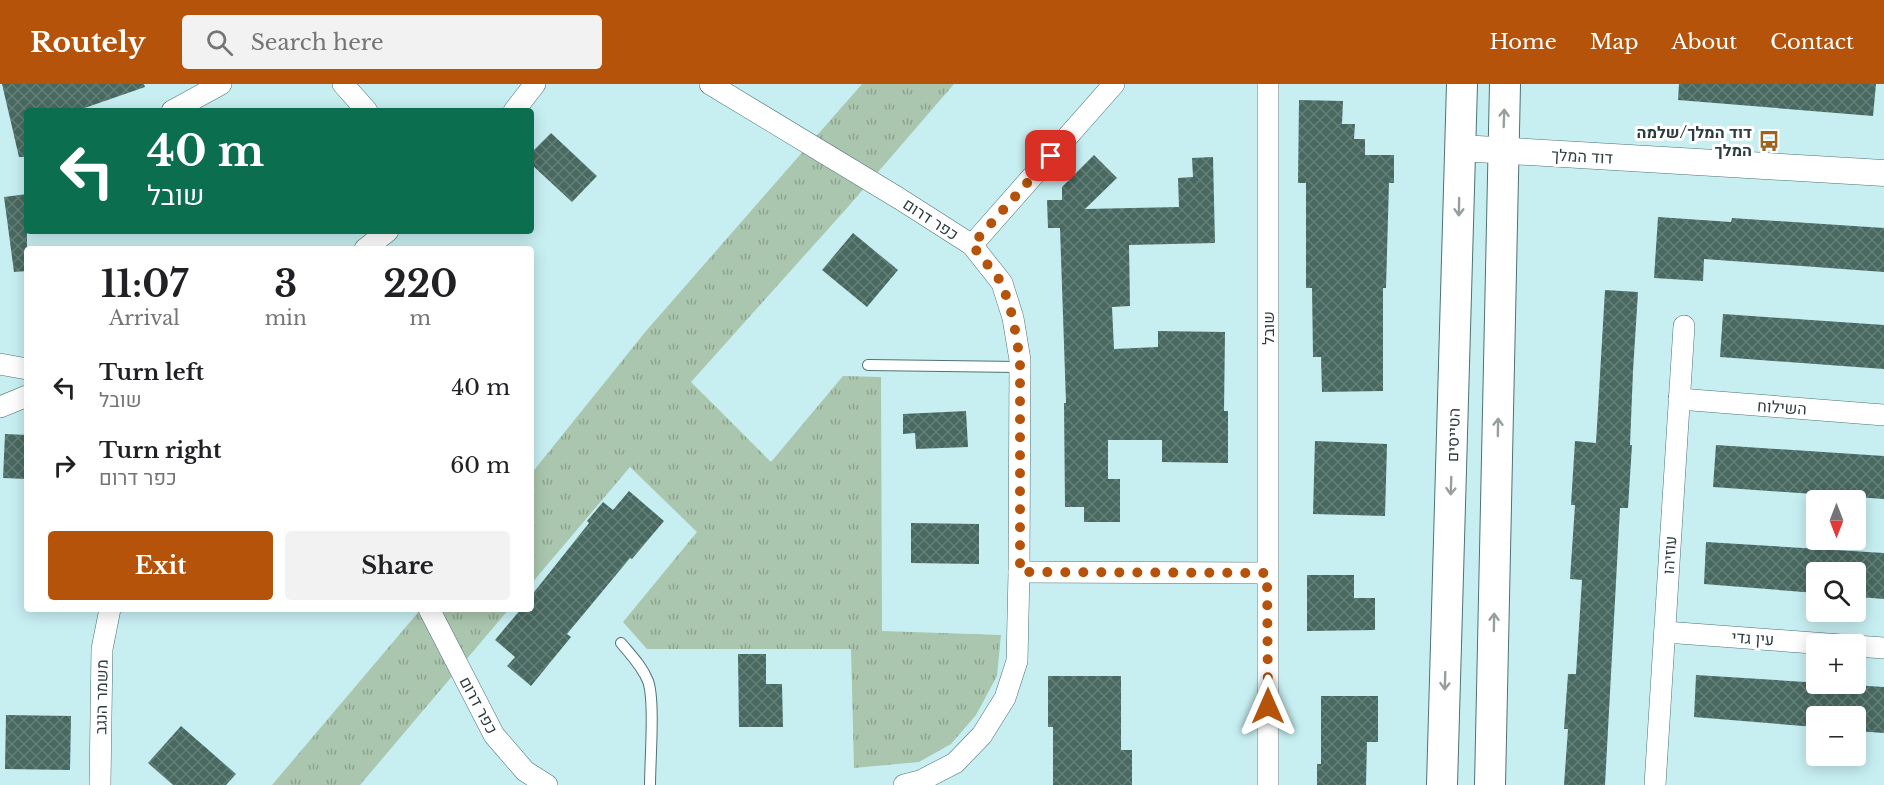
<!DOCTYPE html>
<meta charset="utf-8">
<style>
body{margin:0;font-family:"Libre Baskerville",Heebo,serif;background:#f2f2f2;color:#202124;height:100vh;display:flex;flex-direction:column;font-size:22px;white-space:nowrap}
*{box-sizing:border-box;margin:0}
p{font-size:20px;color:#757577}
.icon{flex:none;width:33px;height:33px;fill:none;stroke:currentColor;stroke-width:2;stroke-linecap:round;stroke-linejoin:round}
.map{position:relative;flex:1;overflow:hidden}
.panel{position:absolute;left:24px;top:162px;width:510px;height:366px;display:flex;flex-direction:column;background:#fff;border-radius:6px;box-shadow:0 3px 15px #0003}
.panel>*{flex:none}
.guide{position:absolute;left:24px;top:24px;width:510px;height:126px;border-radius:6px;box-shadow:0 3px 15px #0003;background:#0b6e4f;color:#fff;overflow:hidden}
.needle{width:39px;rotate:180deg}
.controls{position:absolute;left:1806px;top:406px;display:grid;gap:12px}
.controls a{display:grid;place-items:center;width:60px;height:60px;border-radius:6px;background:#fff;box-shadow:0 3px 15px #0003;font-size:30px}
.pin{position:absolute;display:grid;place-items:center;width:51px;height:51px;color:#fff;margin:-26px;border-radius:12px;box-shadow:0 3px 9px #0006}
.me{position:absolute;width:66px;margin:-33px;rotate:0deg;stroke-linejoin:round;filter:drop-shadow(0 0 4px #0008)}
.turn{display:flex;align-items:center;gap:21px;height:126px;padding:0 24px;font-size:27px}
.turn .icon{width:78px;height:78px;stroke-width:2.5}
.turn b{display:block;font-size:42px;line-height:51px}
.eta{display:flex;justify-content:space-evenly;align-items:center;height:102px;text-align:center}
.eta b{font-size:36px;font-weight:700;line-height:42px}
.cta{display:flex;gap:12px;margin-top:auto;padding:12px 24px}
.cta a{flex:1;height:69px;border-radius:6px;background:#b45309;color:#fff;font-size:24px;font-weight:700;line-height:69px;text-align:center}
.cta a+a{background:#f2f2f2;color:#202124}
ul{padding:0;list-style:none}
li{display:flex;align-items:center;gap:18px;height:78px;padding:0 24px}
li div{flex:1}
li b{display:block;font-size:22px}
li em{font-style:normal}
header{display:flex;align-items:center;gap:36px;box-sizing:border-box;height:84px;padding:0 30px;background:#b45309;color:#fff}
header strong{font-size:28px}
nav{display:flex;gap:33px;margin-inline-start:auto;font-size:21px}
.search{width:420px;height:54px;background:#f2f2f2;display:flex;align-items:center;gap:15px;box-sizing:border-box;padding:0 21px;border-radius:6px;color:#757577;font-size:22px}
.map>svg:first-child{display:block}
.park{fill:url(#park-tufts)}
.building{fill:url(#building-cross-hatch)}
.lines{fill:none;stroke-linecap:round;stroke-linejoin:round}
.service-casing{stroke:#4e7275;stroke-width:12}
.minor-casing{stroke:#4e7275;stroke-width:22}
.tertiary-casing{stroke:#4e7275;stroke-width:27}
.secondary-casing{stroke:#4e7275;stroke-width:32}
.service{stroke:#fff;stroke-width:10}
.minor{stroke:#fff;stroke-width:21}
.tertiary{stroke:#fff;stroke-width:26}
.secondary{stroke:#fff;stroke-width:30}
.oneway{stroke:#969e9e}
.route{stroke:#b45309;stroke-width:10;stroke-dasharray:0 18}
.labels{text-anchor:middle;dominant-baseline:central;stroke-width:6;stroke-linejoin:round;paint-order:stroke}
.poi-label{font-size:16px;font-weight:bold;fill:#2d3d3e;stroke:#fff;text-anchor:end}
.street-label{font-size:16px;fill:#2d3d3e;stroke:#fff}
</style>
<header>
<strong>Routely</strong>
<div class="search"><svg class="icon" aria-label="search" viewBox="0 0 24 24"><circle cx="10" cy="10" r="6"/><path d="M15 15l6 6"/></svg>Search here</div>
<nav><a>Home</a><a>Map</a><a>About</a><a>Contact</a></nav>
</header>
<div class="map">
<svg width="1884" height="701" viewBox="0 0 1884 701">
<defs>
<pattern id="park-tufts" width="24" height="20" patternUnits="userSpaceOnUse" patternTransform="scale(1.5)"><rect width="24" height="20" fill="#abc6ae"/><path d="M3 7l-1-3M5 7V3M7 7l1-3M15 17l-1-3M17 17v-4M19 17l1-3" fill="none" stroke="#8ca28f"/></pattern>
<pattern id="building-cross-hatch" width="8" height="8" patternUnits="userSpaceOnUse" patternTransform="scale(1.5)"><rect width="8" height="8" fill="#486960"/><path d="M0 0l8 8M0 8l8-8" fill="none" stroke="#668079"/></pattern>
</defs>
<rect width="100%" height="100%" fill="#c7eff2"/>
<g class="park">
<path d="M862 0H954L847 124 691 298 771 378 843 292 881 293 882 547 1001 551 997 592 976 631 951 660 919 678 854 684 851 565H647L623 538 697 448 630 383 531 500V390L646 247Z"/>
<path d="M421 525H509L360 701H272Z"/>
</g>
<g class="building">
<path d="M2 0H144L145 3 76 27H27V73H19Z"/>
<path d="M1679 0H1876L1873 32 1678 16Z"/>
<path d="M1299 16 1343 17 1342 40H1355L1354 55H1365V71H1394V99H1389L1386 204H1383V307L1322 308 1321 273H1313L1312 204H1306V99H1298Z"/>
<path d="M551 49 597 92 572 118 531 80V69Z"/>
<path d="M1094 71 1117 94 1085 125 1179 123 1178 94 1193 93 1192 74 1213 73 1215 159 1129 161 1130 222 1112 223 1114 265 1158 263V247L1225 248 1224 327H1228V379L1162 378V356H1108V395H1120V438H1084V423H1065L1064 319H1066L1060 144H1048L1047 116H1062V103Z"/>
<path d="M27 110V187L14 188 4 113Z"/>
<path d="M1658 133 1731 138 1732 134 1884 144V188L1704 175 1703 197 1654 194Z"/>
<path d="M853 149 898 186 867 223 822 186Z"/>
<path d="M1605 206 1638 208 1633 287 1630 361H1632L1628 424H1620L1605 701H1564L1568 645H1564L1568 590H1576L1582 496 1570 495 1575 421H1571L1575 357 1596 359Z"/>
<path d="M1723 230 1884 241V285L1720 273Z"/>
<path d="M966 327 968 363 916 365 915 349 903 350V330Z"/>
<path d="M5 350 27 351V395L3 394Z"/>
<path d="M1315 357 1387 360 1385 432 1313 430Z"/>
<path d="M1716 361 1884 372V415L1713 403Z"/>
<path d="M629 407 664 437 632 475 630 474 567 550 571 553 531 602 507 582 515 573 495 556 521 525H531V512L589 439 587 437 603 418 613 426Z"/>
<path d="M911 439 979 440V480L911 479Z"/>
<path d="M1706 458 1884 469V515L1859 513 1860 489H1816V509L1704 500Z"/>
<path d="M1307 491H1354V514H1375V546L1307 547Z"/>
<path d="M738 570H766V600H782L783 643H739Z"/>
<path d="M1696 591 1884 603V649L1856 647V633H1816V643L1694 633Z"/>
<path d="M1048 592H1121V666H1132V701H1053V643H1048Z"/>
<path d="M1321 612H1378V658H1367L1366 701H1317V680H1321Z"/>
<path d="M6 631 71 632 70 686 5 685Z"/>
<path d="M181 642 236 690 226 701H173L148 679Z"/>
</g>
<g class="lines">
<defs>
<g id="service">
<path d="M868 281 1020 283"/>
<path d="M621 559C631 571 642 582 648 597 655 616 650 677 650 701"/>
</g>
<g id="minor">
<path d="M343 0 367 27"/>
<path d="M710 0 900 115 972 161 1002 199 1013 234 1020 276 1019 488 1017 577 1005 614 982 651 955 679 920 697 904 701"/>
<path d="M172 27 221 0"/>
<path d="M514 27 535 0"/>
<path d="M972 161 1114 0"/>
<path d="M365 165 388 147"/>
<path d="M0 280 27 285"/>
<path d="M1679 315 1884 331"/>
<path d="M0 323 27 312"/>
<path d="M1019 488 1267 489"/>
<path d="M429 525 494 651 525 687 547 701"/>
<path d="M1665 548 1841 561"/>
<path d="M1856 562 1884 564"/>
<path d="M100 701 102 565 110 525"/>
<path d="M1268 701V0"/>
<path d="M1655 701 1684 242"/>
</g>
<path id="tertiary" d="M1460 64 1884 89"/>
<g id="secondary">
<path d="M1442 701 1462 0"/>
<path d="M1490 701 1505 0"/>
</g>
</defs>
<use href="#service" class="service-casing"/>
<use href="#minor" class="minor-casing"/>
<use href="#tertiary" class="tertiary-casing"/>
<use href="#secondary" class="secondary-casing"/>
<use href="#service" class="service"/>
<use href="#minor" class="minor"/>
<use href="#tertiary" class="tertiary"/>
<use href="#secondary" class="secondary"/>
</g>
<defs><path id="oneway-shaft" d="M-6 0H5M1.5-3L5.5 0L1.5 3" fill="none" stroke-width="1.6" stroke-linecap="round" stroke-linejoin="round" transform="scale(1.5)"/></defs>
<g class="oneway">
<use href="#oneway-shaft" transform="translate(1504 34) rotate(-88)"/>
<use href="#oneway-shaft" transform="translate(1459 123) rotate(91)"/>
<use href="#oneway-shaft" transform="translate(1498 343) rotate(-89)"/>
<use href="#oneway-shaft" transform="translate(1451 402) rotate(92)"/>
<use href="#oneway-shaft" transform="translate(1494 538) rotate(-89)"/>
<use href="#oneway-shaft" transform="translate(1445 597) rotate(92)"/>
</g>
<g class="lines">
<path class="route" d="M1051 72 972 161 1002 199 1013 234 1020 276V488L1267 489 1268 622"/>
</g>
<defs>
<symbol id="bus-bare" viewBox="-9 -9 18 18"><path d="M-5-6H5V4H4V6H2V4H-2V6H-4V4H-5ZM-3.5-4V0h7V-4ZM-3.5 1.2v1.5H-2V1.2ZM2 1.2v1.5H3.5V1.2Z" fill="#9b651f" stroke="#fff" stroke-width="2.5" paint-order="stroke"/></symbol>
</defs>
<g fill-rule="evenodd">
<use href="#bus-bare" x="1754" y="42" width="30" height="30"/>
</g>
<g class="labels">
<g class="poi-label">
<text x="1752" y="48">דוד המלך/שלמה<tspan x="1752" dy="18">המלך</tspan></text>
</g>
<g class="street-label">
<text transform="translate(1582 72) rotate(3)">דוד המלך</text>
<text transform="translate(931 135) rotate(33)">כפר דרום</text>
<text transform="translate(1268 244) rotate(-90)">שובל</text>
<text transform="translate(1782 323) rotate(4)">השילוח</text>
<text transform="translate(1453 351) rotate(-88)">הטייסים</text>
<text transform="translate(1669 471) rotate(-86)">עוזיהו</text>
<text transform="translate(1753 554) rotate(4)">עין גדי</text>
<text transform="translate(101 613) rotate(-89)">משמר הנגב</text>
<text transform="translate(479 621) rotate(62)">כפר דרום</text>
</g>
</g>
</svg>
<div class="controls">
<a><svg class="needle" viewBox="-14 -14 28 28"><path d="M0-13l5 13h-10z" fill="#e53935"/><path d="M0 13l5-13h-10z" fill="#757577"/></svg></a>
<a><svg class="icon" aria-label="search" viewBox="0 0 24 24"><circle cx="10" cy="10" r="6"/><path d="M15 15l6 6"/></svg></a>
<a>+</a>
<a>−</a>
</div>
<div class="pin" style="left:1051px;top:72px;background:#d93025"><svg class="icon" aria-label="arrive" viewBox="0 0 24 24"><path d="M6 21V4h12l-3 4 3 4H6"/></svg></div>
<svg class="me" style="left:1268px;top:622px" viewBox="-20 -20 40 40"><path d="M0-17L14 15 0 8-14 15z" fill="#b45309" stroke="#fff" stroke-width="4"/></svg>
<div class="guide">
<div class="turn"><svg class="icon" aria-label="left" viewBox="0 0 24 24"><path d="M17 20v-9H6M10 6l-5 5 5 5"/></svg><div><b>40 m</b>שובל</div></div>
</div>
<section class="panel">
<div class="eta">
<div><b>11:07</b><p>Arrival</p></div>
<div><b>3</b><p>min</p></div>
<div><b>220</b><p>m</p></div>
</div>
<ul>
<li><svg class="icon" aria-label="left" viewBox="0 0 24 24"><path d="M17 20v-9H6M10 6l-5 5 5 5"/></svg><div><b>Turn left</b><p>שובל</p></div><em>40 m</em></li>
<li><svg class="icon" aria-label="right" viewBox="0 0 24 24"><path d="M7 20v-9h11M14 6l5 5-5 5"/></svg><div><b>Turn right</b><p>כפר דרום</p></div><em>60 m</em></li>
</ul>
<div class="cta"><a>Exit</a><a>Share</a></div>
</section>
</div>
